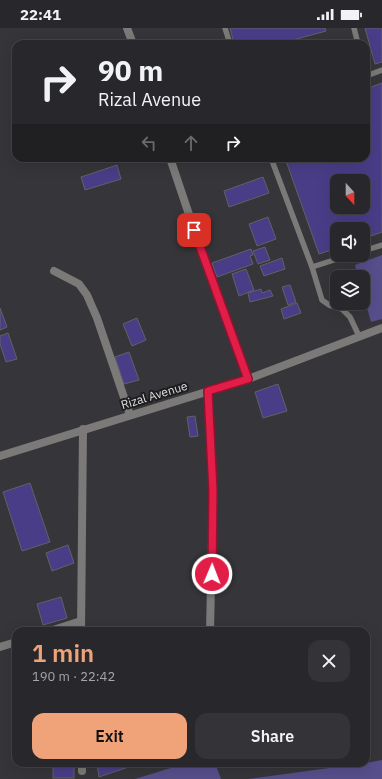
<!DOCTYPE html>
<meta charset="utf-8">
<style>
body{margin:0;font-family:"IBM Plex Sans",sans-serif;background:#343438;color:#f1f3f6;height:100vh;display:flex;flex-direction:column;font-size:15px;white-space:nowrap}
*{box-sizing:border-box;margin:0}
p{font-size:13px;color:#a5a6a9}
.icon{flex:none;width:22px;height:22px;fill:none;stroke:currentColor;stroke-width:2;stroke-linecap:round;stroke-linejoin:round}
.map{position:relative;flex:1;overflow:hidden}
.drawer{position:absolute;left:12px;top:599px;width:358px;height:140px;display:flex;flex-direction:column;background:#28282c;border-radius:12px;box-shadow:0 4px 16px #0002,0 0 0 1px #444448}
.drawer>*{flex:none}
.banner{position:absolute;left:12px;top:12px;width:358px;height:122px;border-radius:12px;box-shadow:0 4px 16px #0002,0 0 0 1px #444448;background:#28282c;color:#f1f3f6;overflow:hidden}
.needle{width:26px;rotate:159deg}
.buttons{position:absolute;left:330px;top:146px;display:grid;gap:8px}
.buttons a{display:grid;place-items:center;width:40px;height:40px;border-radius:8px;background:#28282c;box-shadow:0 4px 16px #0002,0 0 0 1px #444448;font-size:20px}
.pin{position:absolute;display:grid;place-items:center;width:34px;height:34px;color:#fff;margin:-17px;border-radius:8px;box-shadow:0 2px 6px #0006}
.me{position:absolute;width:44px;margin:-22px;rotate:1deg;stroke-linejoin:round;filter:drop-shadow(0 0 3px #0008)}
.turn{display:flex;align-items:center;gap:14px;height:84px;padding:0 20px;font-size:18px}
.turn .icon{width:52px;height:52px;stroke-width:2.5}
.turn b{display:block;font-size:28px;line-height:34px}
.lanes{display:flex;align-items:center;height:38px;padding:0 20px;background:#0003;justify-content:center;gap:20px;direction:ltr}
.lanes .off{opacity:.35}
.round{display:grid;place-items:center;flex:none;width:42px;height:42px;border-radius:12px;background:#343438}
.headline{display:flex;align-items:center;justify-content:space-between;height:68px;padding:0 20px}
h1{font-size:24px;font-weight:600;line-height:30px;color:#f0a279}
.cta{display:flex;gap:8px;margin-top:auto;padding:8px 20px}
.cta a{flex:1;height:46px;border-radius:12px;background:#f0a279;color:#111;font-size:16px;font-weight:600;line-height:46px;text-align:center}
.cta a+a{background:#343438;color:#f1f3f6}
.status{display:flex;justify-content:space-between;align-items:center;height:28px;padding:0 20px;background:#28282c;direction:ltr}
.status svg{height:11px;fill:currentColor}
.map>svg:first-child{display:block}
.green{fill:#574f8c}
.building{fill:#4a3d88;stroke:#616165;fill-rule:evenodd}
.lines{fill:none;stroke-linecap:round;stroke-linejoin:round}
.service{stroke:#7c7a78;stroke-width:5.5}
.minor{stroke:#7c7a78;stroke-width:8}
.tertiary{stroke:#7c7a78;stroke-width:8}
.route-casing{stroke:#92132f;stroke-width:10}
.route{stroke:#e11d48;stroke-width:7}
.labels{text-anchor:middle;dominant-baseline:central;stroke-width:4;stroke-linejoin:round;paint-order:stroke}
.street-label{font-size:12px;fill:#dfdfe1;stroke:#1e1e20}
</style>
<div class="status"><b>22:41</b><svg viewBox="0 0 49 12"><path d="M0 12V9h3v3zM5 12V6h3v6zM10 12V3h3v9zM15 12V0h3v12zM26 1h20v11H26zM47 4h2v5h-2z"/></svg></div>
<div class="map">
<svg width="382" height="751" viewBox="0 0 382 751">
<rect width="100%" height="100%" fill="#36363a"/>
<g class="green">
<path d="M382 227V291L371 294 363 265V249H358L355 237Z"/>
<path d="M382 732V751H248L366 735Z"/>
<path d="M187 735H215L221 751H135Z"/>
</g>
<g class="building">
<path d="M230 0H325L326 3 278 16H234Z"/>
<path d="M365 0H382V34L375 36Z"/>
<path d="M382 55V204L363 211V201H337V220L319 226 285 130H366V61ZM337 153H363V179H337Z"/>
<path d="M117 137 121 151 85 162 81 149Z"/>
<path d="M263 149 269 165 229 179 224 163Z"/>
<path d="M268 189 276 211 257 218 249 196Z"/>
<path d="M265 219 270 232 258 236 253 223Z"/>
<path d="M251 221 253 227 250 228 253 236 217 249 212 235Z"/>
<path d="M282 230 285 241 264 248 260 238Z"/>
<path d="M246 241 254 262 239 268 232 246Z"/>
<path d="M290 257 296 274 288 277 282 259Z"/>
<path d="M261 261 262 265 270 262 273 268 250 274 248 265Z"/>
<path d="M297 275 301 285 284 291 281 281Z"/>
<path d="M0 280 7 299 0 302Z"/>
<path d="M137 290 146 312 132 318 123 296Z"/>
<path d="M8 305 17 331 6 334 0 316V308Z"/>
<path d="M129 324 139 352 124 356 115 329Z"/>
<path d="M278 356 287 383 263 390 255 364Z"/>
<path d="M195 388 198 408 190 409 187 389Z"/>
<path d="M30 455 50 514 22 523 3 464Z"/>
<path d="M68 517 74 535 52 543 46 525Z"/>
<path d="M61 569 67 590 43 597 37 576Z"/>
<rect x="53" y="735" width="21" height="15"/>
<path d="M92 735H140L99 749 97 736 92 737Z"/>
</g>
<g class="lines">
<g class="service">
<path d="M225 0 230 16"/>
<path d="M354 0 358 16"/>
<path d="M366 48 382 42"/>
<path d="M271 130 312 239 322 272 329 277 342 281 350 289 359 308"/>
<path d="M363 223 382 217"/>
<path d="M312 239 350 227"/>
</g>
<g class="minor">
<path d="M127 0 133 16"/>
<path d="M170 130 204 231 248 351"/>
<path d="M54 243 79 256 87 267 97 290 130 387"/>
<path d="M208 363 213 463 210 603"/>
<path d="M50 603 81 593"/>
<path d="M81 603 83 401"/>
<path d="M0 619 16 614"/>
<path d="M82 735V743"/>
</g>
<path class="tertiary" d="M0 428 248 351 382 300"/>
</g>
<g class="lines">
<defs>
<path id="route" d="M194 202 248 351 208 363 213 463 212 546"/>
</defs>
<use href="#route" class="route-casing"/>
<use href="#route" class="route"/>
</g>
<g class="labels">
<g class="street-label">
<text transform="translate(154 367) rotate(-17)">Rizal Avenue</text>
</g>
</g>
</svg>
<div class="buttons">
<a><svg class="needle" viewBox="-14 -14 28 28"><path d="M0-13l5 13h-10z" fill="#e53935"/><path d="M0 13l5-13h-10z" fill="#a5a6a9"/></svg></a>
<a><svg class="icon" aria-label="sound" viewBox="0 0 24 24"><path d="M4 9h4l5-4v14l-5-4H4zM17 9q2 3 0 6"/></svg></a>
<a><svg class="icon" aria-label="layers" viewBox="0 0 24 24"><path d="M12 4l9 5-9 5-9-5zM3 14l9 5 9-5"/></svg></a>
</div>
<div class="pin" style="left:194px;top:202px;background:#d93025"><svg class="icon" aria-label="arrive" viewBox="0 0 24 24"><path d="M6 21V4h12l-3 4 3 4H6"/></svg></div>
<svg class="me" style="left:212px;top:546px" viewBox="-20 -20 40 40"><circle r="17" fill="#e11d48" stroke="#fff" stroke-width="3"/><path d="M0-11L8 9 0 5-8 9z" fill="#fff"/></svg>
<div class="banner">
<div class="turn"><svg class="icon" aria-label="right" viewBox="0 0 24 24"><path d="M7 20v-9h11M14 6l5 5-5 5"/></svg><div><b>90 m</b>Rizal Avenue</div></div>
<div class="lanes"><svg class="icon off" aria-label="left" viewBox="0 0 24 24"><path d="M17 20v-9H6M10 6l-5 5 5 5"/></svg><svg class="icon off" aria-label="ahead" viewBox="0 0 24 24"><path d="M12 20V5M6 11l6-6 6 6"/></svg><svg class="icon" aria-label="right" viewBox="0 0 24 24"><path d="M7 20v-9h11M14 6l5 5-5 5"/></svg></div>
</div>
<section class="drawer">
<div class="headline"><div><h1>1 min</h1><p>190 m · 22:42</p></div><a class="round"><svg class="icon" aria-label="close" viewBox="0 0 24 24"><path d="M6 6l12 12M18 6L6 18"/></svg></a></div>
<div class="cta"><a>Exit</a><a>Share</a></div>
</section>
</div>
